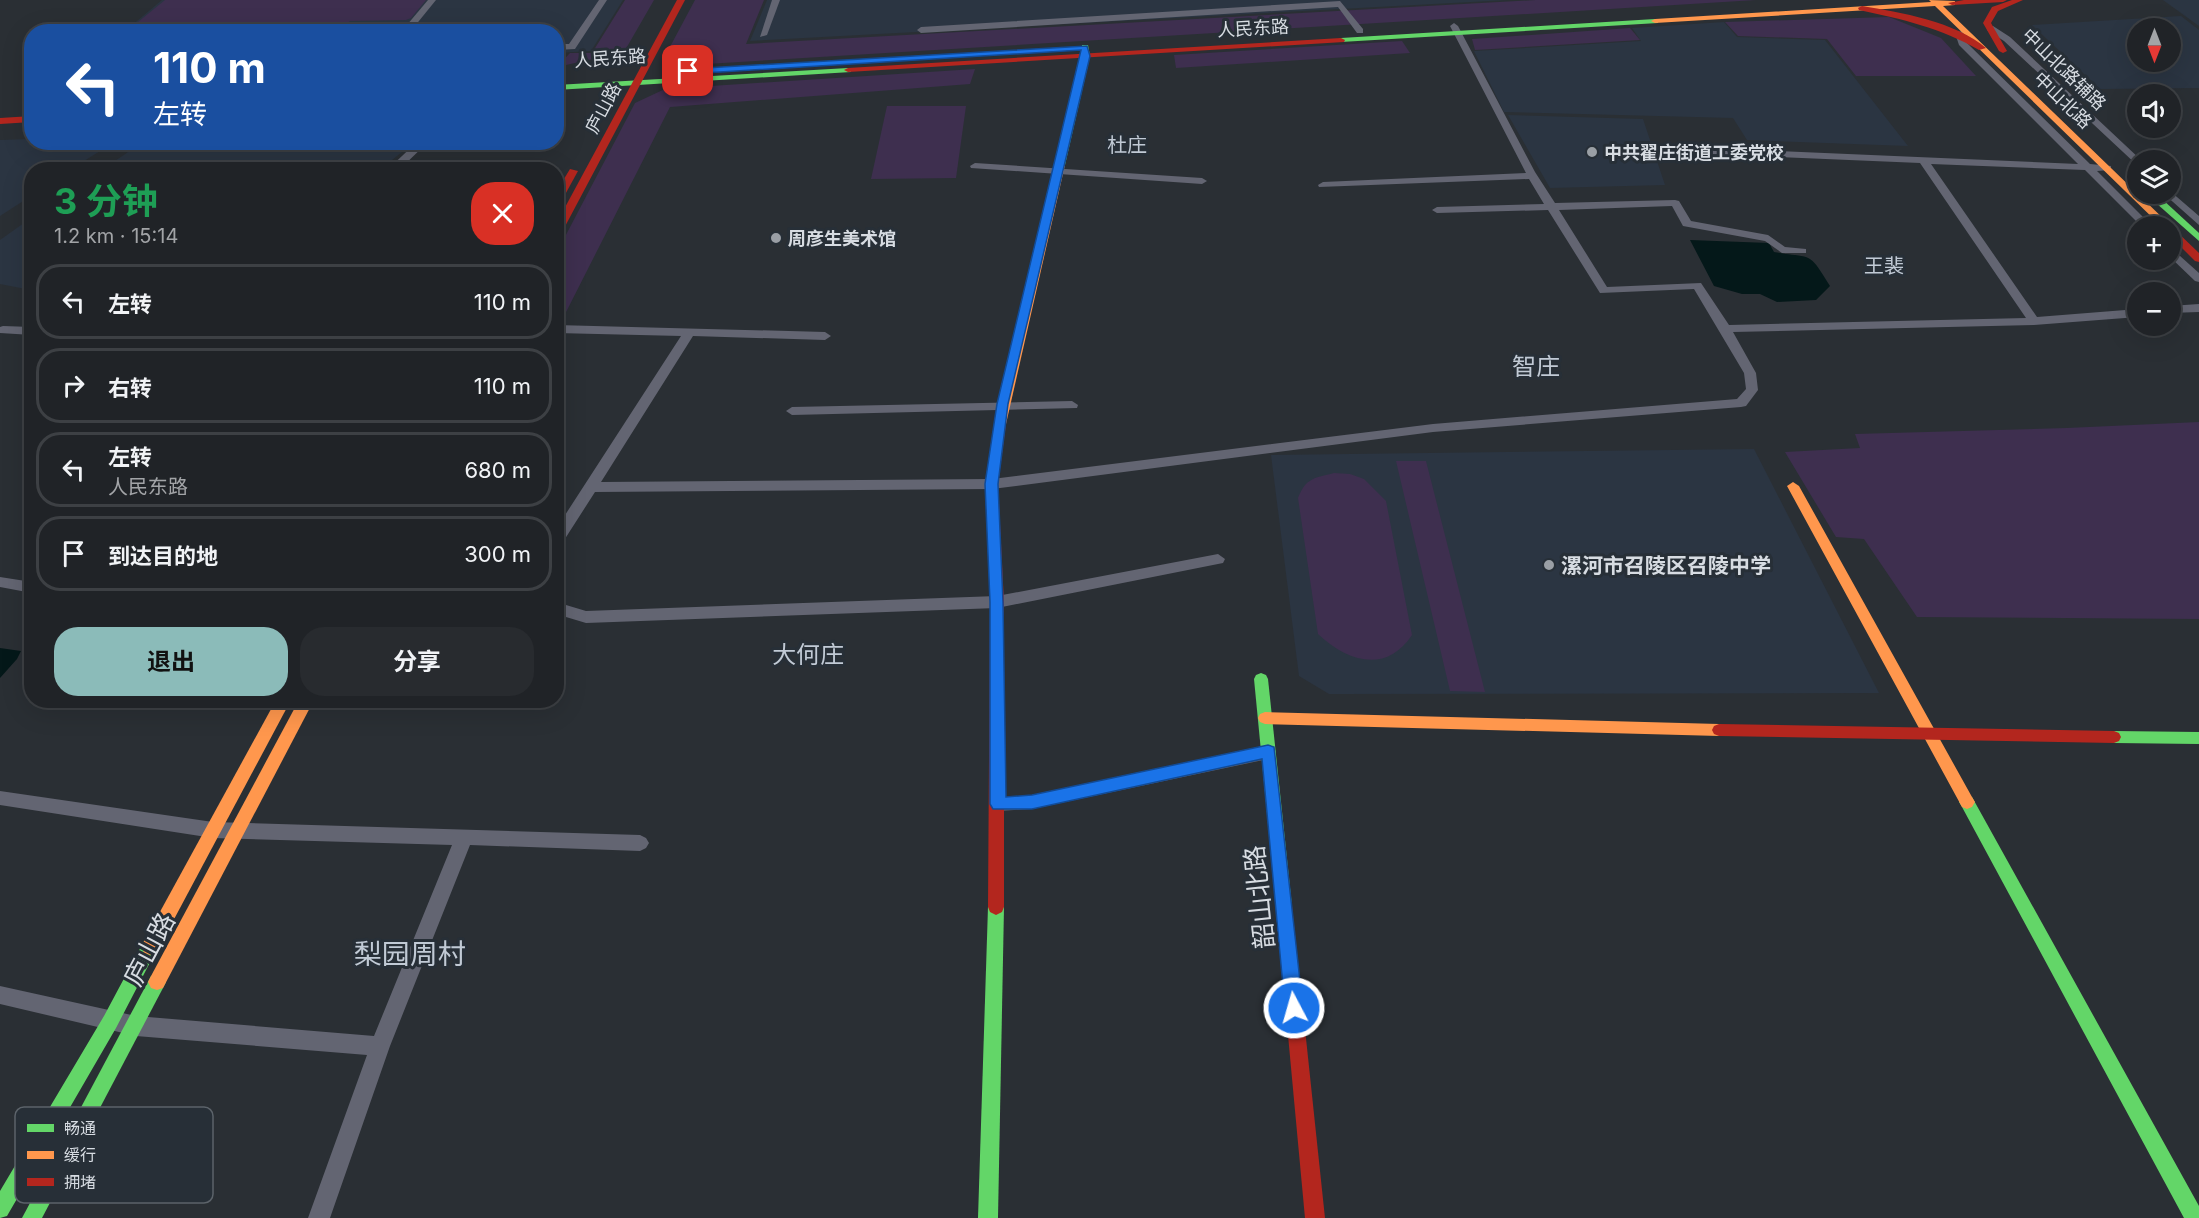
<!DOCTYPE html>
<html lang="zh">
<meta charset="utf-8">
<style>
body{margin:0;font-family:Inter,"Noto Sans SC",sans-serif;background:#282b2f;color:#f1f3f6;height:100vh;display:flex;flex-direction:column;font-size:22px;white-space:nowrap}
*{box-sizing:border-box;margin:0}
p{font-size:20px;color:#a2a4a7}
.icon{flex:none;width:33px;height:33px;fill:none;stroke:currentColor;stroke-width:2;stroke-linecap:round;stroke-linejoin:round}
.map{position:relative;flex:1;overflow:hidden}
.drawer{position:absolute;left:24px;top:162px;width:540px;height:546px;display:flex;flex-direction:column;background:#202327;border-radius:24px;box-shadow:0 6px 24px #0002,0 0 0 2px #3d4044}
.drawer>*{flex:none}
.hud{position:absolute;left:24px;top:24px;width:540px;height:126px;border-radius:24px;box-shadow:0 6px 24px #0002,0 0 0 2px #3d4044;background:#1a4fa0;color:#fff;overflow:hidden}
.needle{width:39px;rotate:180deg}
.tools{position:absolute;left:2127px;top:18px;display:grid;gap:12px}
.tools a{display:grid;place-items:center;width:54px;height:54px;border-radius:50%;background:#202327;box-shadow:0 6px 24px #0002,0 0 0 2px #3d4044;font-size:30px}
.pin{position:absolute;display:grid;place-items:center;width:51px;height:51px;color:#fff;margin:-26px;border-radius:12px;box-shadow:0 3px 9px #0006}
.me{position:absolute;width:66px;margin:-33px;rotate:354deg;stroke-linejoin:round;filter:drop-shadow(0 0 4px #0008)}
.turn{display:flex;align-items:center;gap:21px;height:126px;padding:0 30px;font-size:27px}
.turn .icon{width:78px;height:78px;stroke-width:2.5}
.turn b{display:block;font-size:42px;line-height:51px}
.round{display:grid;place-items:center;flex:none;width:63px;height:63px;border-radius:24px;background:#282b2f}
.overview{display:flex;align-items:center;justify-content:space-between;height:102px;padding:0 30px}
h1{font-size:36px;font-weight:700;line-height:45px;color:#1e9e55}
.primary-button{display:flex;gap:12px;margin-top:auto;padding:12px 30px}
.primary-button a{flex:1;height:69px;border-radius:24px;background:#8bbbb9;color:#111;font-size:24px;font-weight:700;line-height:69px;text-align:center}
.primary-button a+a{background:#282b2f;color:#f1f3f6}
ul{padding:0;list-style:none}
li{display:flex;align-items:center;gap:18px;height:75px;margin:0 12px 9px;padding:0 18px;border:3px solid #3d4044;border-radius:24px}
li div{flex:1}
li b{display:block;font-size:22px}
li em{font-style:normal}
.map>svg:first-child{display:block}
.built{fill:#2b3542;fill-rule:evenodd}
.green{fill:#3e2f4f}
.water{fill:#041819}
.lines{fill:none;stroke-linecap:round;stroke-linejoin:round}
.street{fill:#636572;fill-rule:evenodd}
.fast{fill:#63d668;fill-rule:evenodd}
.slow{fill:#ff974d;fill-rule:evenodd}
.jam{fill:#b3261e;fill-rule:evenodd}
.route{fill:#1a73e8;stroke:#114b97;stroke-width:1.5}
.poi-dot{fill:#9a9fa5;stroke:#272f37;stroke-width:2}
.labels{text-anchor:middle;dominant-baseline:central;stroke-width:6;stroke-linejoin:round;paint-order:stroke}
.far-street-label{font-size:18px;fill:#d7dce2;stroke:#272f37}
.far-poi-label{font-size:18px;font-weight:bold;fill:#d7dce2;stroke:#272f37;text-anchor:start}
.far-quarter-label{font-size:20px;fill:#c1cad5;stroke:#272f37}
.poi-label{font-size:21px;font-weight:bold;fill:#d7dce2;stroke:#272f37;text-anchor:start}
.quarter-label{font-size:24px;fill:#c1cad5;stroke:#272f37}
.near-street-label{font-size:26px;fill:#d7dce2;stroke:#272f37}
.near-quarter-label{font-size:28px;fill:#c1cad5;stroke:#272f37}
.key{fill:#272f37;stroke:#5c636a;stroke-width:1.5}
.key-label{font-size:16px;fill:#d7dce2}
</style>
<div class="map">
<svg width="2199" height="1218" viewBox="0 0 2199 1218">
<rect width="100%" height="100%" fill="#2a2f34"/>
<g class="built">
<path d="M162 0H623L591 51 557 53 556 32H124Z"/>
<path d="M767 0H1508L750 41Z"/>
<path d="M2163 0H2199V26Z"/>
<path d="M2181 16 2199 30V88L2100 89 2032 25ZM2138 28H2170V62H2138Z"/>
<path d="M1724 22 1737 37 1825 40 1908 146 1747 140 1733 118 1504 112 1474 51 1641 41 1632 28Z"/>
<path d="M1508 115 1643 119 1665 185 1550 188Z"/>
<path d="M31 139 32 142 113 143 71 169 32 170 31 196 0 216V140Z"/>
<path d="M143 142H413V143L381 169H103Z"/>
<path d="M31 218V290L0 284V240Z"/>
<path d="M1754 449 1879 693 1329 694 1299 676 1271 455Z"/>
</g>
<g class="green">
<path d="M165 0H426L411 18 406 20 350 21 338 31H127Z"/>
<path d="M625 0H654L624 52 557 67 570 53H592Z"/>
<path d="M695 0H764L746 44 1536 0H1756L673 66 664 58Z"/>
<path d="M1889 17 1941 38 1976 76H1856L1827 39 1738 36 1725 22Z"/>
<path d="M1630 28 1640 40 1475 50 1472 39Z"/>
<path d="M1402 41 1410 53 1176 68 1174 55Z"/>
<path d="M975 69 970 84 670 107 561 322H557V252L635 103 665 89Z"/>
<path d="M887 106H966L956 178 871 179Z"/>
<path d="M2199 422V619L1917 617 1864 539 1836 537 1785 452 1860 448 1855 434 2067 428Z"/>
<path d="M1396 461H1426L1485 692 1450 691Z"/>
<path d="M1334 473 1350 474 1364 479 1386 501 1412 635C1386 674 1348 662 1318 634L1298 498C1306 478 1314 478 1334 473Z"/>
</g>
<g class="water">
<path d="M1690 240 1769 243 1774 252C1813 259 1808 250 1830 286L1816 300 1777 302 1760 294H1742L1714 286Z"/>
<path d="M0 648 21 651 17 659 0 678Z"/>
</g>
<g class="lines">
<g class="street">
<path d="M428 0H436L410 32H401Z"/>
<path d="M599 0H607L575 49 556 50V44H569Z"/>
<path d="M772 0H780L767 35 760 37Z"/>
<path d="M1340 1 1363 29V33H1357L1338 7 921 33 917 30 921 27Z"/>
<path d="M1454 23 1458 26 1535 172 1555 203 1675 200 1679 201 1691 221 1768 235 1785 247 1806 249V253H1782L1765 241 1683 226 1672 206 1559 210 1607 287 1701 283 1729 325 2026 318 1920 163 1662 152 1657 149 1662 146 2078 164 1959 45 1955 33 1962 31 1966 42 2090 164 2111 166V170L2097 171 2152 226H2141L2085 170 1931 164 2037 317 2138 309V317L2034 325 1733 332 1756 373 1758 390 1746 406 1741 407 1433 432 992 489 595 492 561 545 556 546V529L681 336 556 333V325L825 332 831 336 825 340 693 336 601 482 992 479 1433 424 1737 399 1746 389 1744 373 1694 289 1600 293 1548 210 1437 213 1432 210 1437 207 1544 204 1529 179 1319 187 1318 185 1323 182 1526 173 1450 26Z"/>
<path d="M1987 26H1993L2010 37 2141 160H2138V166L2004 41 1987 30Z"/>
<path d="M417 142H428L399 170H387Z"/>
<path d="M975 163 1202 178 1207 181 1202 184 971 168 970 166Z"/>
<path d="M2170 191 2199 216V225L2164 194H2170Z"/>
<path d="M2170 247 2199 273V282L2195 281 2170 257Z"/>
<path d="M2199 304V312L2170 313V306Z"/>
<path d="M3 326 32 327V335L0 333V327Z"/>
<path d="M1072 401 1078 405 1077 408 792 415 786 411 792 407Z"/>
<path d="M1218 554 1225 559 1223 563 997 608 586 623 556 614V602L586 611 997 596Z"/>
<path d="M0 577 32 582V593L0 587Z"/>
<path d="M1268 745 1274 747 1276 752 1274 757 1268 759 1032 809 998 811 992 809 989 804 992 799 1032 795Z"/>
<path d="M0 791 213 822 640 835 646 838 649 843 646 848 640 851 470 845 390 1046 330 1218H308L367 1055 136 1036 0 1004V986L136 1016 374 1036 452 845 213 838 0 805Z"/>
</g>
<g class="fast">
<path d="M1655 19H1658V23L1341 42 1337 40 1341 38Z"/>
<path d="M1082 45H1088L1090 56 1065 165 1060 168 1055 165 1082 56Z"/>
<path d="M848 68H851V72L556 90V85Z"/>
<path d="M2156 199H2162L2199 233V241L2156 203Z"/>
<path d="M1261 673 1266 675 1268 679 1292 906 1290 911 1284 914 1278 911 1276 906 1254 679 1256 675Z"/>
<path d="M2114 731 2199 732V744L2114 743 2109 741 2107 737 2109 733Z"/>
<path d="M1967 795 1972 797 2199 1206V1218H2184L1962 807 1959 802 1962 797Z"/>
<path d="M996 899 1002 902 1004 907 998 1218H978L988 907 990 902Z"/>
<path d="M150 939 156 941 158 947 116 1028 7 1216 0 1218V1191L104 1016 144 941Z"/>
<path d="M157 974 163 976 166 982 163 988 42 1218H22L151 976Z"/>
</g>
<g class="slow">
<path d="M1929 0 1955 1V5L1943 6 2169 224 2171 226 2170 227 2161 226 1935 6 1655 23 1651 21 1655 19 1931 2Z"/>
<path d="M1057 163 1065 165 1006 424 1000 428 994 424Z"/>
<path d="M1793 482 1799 486 1972 797 1975 802 1972 807 1967 809 1962 807 1787 486Z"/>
<path d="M276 700H291L156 953 150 955 144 953 142 947 144 941Z"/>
<path d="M299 700H314L163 988 157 990 151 988 148 982 151 976Z"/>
<path d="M1265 712 1719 724 1724 726 1726 730 1724 734 1719 736 1265 724 1260 722 1258 718 1260 714Z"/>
</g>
<g class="jam">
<path d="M677 0H685L561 234 556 237V224Z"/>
<path d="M1964 0H2007L2003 2 1952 5 1948 3Z"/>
<path d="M2012 0H2023L1998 11 1991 23 2007 51 2003 53 1999 51 1983 23 1992 7Z"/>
<path d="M1862 6C1900 12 1956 22 1986 48L1979 50C1941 28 1902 19 1859 10L1858 8Z"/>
<path d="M1341 38 1345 40 1344 42 848 72 844 70 848 68Z"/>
<path d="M32 116V122L0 124V118Z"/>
<path d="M570 169 578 171 561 202 556 205V192Z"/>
<path d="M2170 229 2175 230 2199 253V262L2195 261 2170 236Z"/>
<path d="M1000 420 1006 424 998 484 1004 602V907L1002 912 996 915 990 912 988 907 990 602 986 484 994 424Z"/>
<path d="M1719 724 2114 731 2119 733 2121 737 2119 741 2114 743 1719 736 1714 734 1712 730 1714 726Z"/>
<path d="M1284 898 1290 901 1292 906 1325 1218H1305L1276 906 1278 901Z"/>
</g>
</g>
<path class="route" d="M1087 46 1090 56 1008 404 998 484 1003 602 1006 797 1032 795 1268 745 1274 747 1303 1008 1300 1014 1294 1017 1288 1014 1285 1008 1262 759 1032 809H993L990 804V602L985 484 997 404 1081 50 688 74 684 71 688 69Z"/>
<g class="poi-dot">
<circle cx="1592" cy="152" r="6"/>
<circle cx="776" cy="238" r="6"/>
<circle cx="1549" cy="565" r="6"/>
</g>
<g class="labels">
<g class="far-street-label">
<text transform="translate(1253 28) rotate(-3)">人民东路</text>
<text transform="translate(610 58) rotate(-4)">人民东路</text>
<text transform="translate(2064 69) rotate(44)">中山北路辅路</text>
<text transform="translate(2063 100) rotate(44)">中山北路</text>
<text transform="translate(603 108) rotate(-62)">庐山路</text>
</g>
<g class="far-poi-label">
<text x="1604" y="152">中共翟庄街道工委党校</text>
<text x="788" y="238">周彦生美术馆</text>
</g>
<g class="far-quarter-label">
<text x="1127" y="145">杜庄</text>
<text x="1884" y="266">王裴</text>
</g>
<g class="poi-label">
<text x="1561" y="565">漯河市召陵区召陵中学</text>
</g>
<g class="quarter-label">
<text x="1536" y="366">智庄</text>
<text x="808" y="654">大何庄</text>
</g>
<g class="near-street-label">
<text transform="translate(1259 897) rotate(-96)">韶山北路</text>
<text transform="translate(149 949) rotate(-62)">庐山路</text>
</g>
<g class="near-quarter-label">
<text x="410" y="954">梨园周村</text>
</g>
</g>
<rect x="15" y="1107" width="198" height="96" rx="9" class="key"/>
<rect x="27" y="1124" width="27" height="8" fill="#63d668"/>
<rect x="27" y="1151" width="27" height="8" fill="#ff974d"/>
<rect x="27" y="1178" width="27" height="8" fill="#b3261e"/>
<g class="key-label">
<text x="64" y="1134">畅通</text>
<text x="64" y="1161">缓行</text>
<text x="64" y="1188">拥堵</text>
</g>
</svg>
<div class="tools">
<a><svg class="needle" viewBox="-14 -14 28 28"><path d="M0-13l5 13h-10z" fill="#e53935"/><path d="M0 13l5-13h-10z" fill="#a2a4a7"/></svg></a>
<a><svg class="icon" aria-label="sound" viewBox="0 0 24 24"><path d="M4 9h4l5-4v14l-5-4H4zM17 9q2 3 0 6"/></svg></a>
<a><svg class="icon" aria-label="layers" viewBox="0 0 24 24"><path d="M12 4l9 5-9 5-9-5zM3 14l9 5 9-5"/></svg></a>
<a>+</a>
<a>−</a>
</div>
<div class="pin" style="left:688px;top:71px;background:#d93025"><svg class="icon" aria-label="arrive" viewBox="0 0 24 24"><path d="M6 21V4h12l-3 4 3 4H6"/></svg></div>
<svg class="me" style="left:1294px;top:1008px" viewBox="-20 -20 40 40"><circle r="17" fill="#1a73e8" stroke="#fff" stroke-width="3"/><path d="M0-11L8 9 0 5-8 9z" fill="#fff"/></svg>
<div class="hud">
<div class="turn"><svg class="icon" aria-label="left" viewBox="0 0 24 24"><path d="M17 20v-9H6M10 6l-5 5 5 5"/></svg><div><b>110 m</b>左转</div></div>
</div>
<section class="drawer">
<div class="overview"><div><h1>3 分钟</h1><p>1.2 km · 15:14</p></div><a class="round" style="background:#d93025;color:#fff"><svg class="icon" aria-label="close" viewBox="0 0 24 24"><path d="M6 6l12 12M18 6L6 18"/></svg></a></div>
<ul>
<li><svg class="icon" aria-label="left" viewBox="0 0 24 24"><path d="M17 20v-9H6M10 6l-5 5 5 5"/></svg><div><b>左转</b></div><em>110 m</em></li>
<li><svg class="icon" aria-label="right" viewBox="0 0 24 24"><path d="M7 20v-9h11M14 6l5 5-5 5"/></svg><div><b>右转</b></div><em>110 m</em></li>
<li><svg class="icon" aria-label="left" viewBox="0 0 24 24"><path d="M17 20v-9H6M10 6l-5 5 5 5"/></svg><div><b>左转</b><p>人民东路</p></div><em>680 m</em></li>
<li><svg class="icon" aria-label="arrive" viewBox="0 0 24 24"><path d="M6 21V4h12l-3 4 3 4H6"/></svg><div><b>到达目的地</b></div><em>300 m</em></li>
</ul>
<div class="primary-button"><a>退出</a><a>分享</a></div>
</section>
</div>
